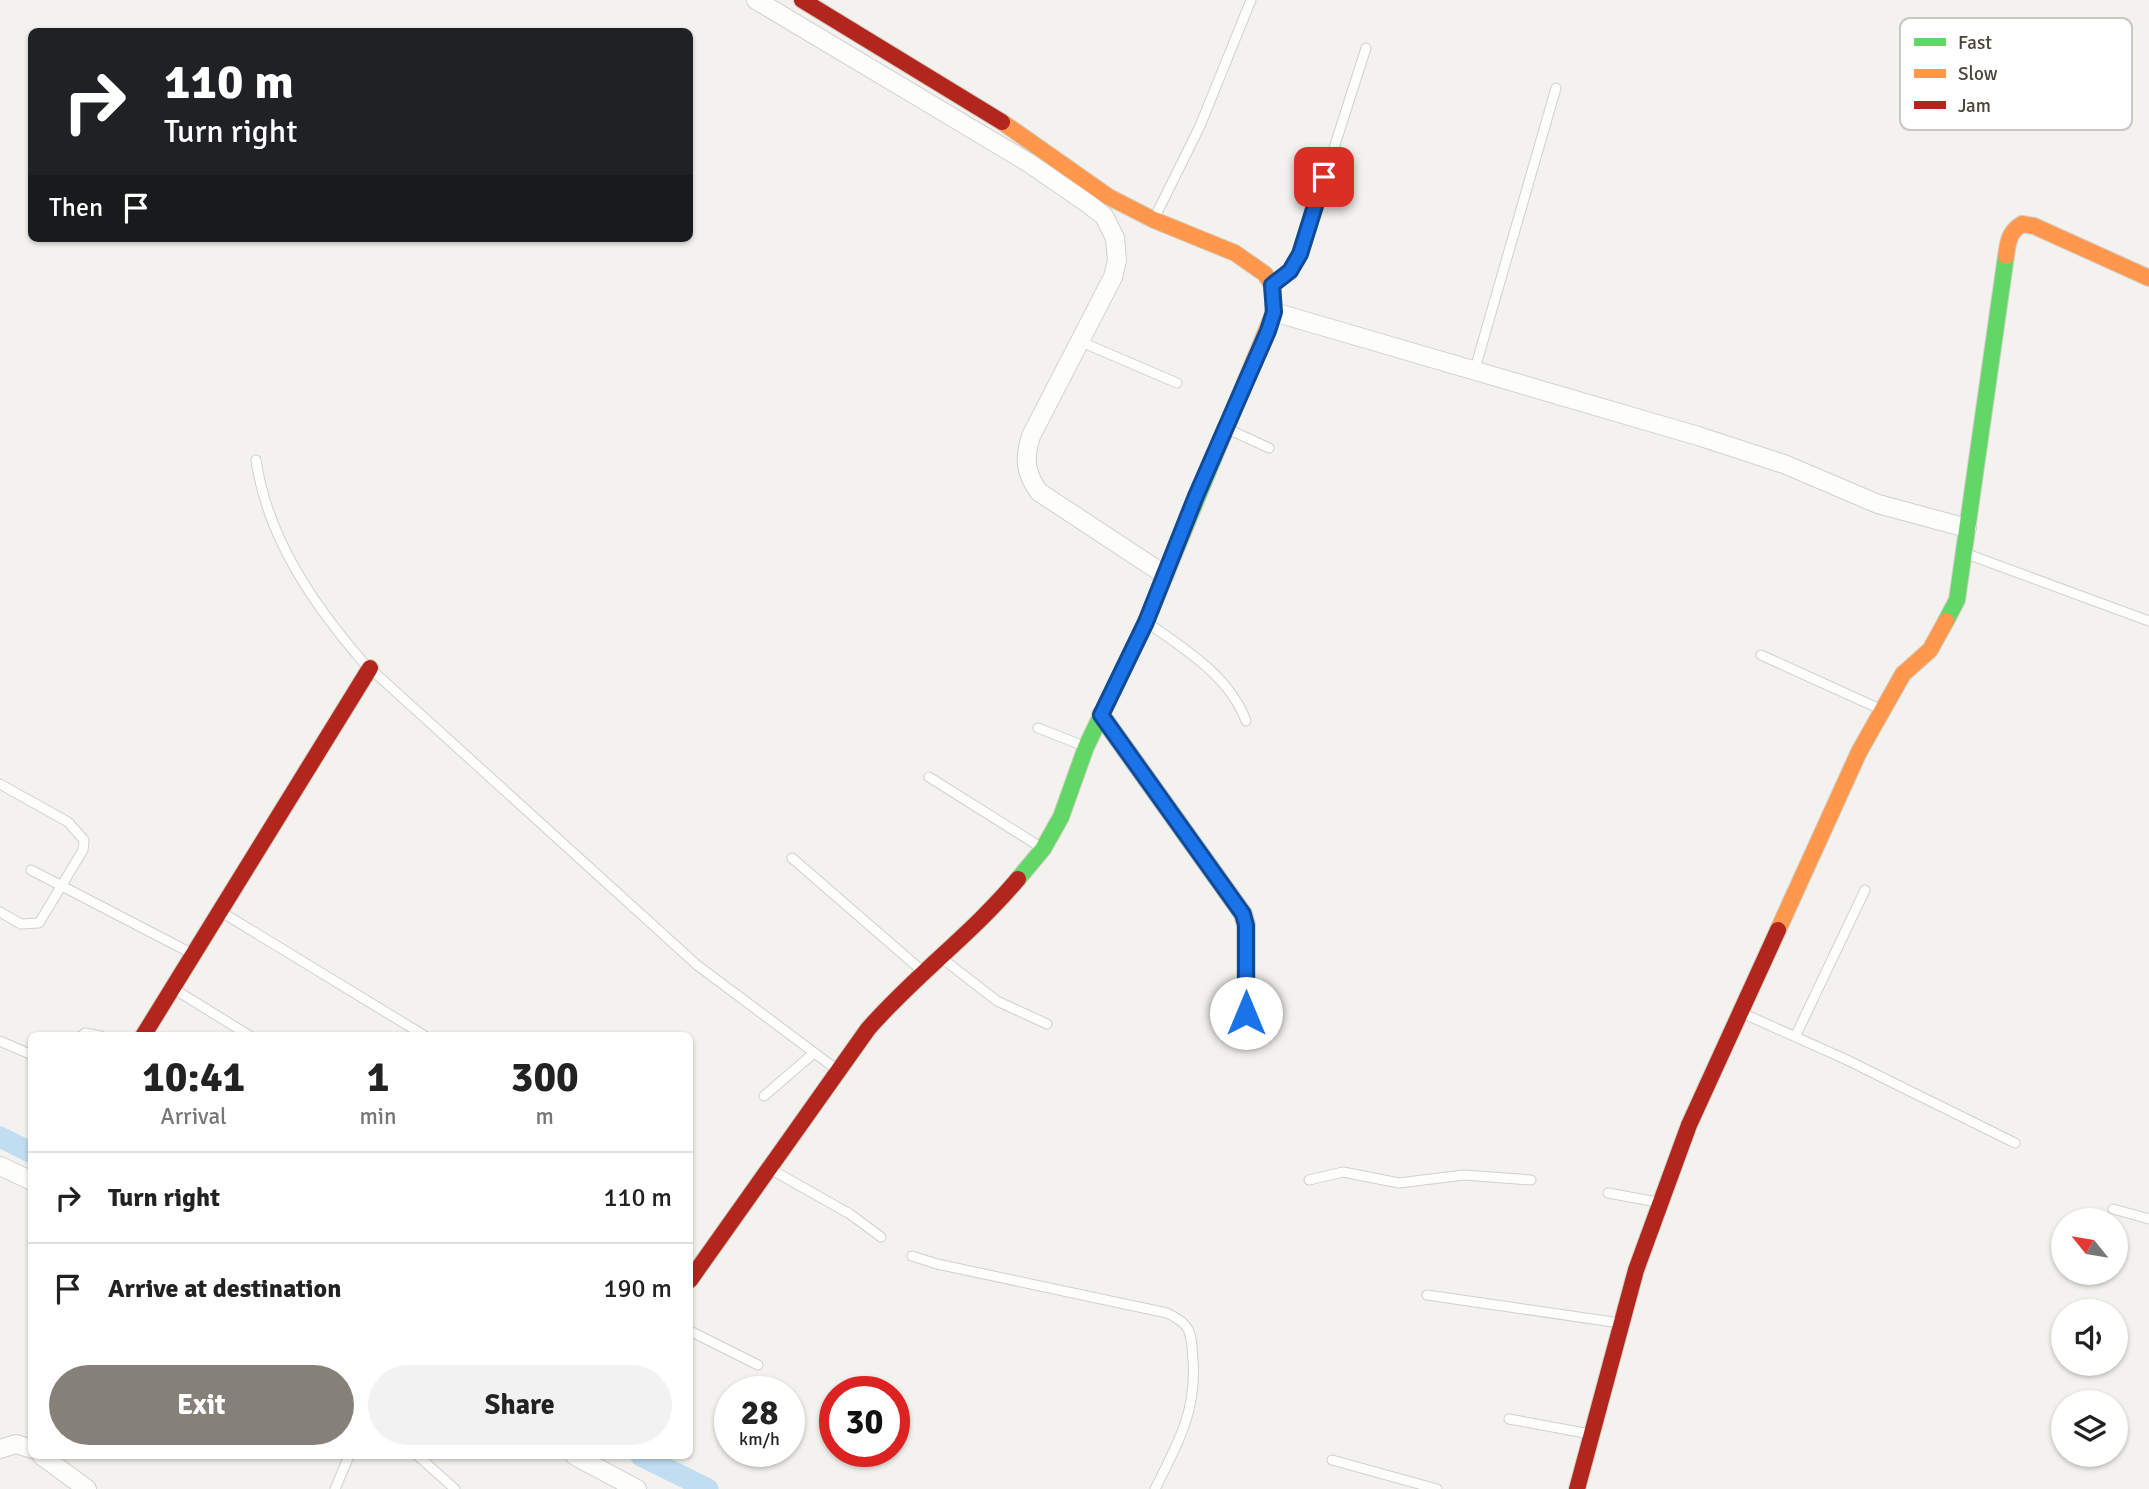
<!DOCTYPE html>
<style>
body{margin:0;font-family:Signika,sans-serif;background:#f2f2f2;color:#222;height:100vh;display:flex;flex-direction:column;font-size:26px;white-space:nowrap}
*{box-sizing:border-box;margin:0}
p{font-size:23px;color:#767676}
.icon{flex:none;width:38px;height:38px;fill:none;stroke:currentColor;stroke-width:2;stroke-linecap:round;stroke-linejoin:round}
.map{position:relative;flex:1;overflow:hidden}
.side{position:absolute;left:28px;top:1032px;width:665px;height:427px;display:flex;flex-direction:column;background:#fff;border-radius:10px;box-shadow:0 2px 5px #0004}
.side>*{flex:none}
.guide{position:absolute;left:28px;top:28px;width:665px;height:214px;border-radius:10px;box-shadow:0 2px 5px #0004;background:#202124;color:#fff;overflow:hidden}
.needle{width:46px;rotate:300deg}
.fabs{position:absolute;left:2051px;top:1208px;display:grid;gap:14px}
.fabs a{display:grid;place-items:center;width:77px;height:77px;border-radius:50%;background:#fff;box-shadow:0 2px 5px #0004;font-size:35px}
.speed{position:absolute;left:714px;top:1376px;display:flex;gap:14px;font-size:35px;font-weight:700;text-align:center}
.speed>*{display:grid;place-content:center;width:91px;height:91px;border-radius:50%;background:#fff;box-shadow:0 2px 5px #0004;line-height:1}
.speed small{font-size:18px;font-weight:400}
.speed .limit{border:10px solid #d22;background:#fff;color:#111}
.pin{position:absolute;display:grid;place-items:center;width:60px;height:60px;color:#fff;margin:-30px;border-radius:14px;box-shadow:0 4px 10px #0006}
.me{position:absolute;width:77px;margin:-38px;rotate:0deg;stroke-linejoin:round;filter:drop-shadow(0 0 5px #0008)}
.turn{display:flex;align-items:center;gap:24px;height:147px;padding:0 21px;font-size:32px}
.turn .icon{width:91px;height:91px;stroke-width:2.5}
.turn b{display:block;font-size:49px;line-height:60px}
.then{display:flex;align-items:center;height:66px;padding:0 21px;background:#0003;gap:14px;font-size:26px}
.eta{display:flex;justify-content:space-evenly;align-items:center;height:119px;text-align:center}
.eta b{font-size:42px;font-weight:800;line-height:49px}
.primary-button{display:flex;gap:14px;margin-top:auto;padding:14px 21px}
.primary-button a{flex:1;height:80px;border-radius:42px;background:#868178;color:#fff;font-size:28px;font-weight:800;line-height:80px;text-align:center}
.primary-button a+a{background:#f2f2f2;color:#222}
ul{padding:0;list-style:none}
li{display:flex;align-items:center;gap:21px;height:91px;padding:0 21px;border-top:2px solid #e0e0e0}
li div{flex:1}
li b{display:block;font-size:26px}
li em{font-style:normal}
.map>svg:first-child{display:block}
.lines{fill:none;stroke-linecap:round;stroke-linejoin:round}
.canal{stroke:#c0ddf1;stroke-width:21}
.lane-casing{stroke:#d2d0cb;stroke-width:11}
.street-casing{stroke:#d2d0cb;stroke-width:20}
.fast-casing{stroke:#d3cfc5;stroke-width:18}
.slow-casing{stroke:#d3cfc5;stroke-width:18}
.jam-casing{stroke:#d3cfc5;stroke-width:18}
.lane{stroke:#fdfdfc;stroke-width:9}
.street{stroke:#fdfdfc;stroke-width:18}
.fast{stroke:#63d668;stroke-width:16}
.slow{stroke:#ff974d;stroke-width:16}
.jam{stroke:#b3261e;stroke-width:16}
.route-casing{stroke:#114b97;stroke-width:18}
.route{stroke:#1a73e8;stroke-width:12}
.key{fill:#fff;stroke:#c9c7c4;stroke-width:2}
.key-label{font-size:19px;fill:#4b4439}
</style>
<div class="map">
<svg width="2149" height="1489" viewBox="0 0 2149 1489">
<rect width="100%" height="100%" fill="#f4f2ee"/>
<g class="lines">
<g class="canal">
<path d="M0 1137 32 1153"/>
<path d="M641 1456 708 1489"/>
</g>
<defs>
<g id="lane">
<path d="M1154 219 1200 126 1251 0"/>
<path d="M1273 284 1290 271 1300 254 1366 48"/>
<path d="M1079 341 1177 383"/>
<path d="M1474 372 1556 88"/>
<path d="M1230 430 1269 448"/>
<path d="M256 460C267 537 313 604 363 662L697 965 836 1069"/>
<path d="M1967 554 2149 621"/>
<path d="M1148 623C1186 650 1229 676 1246 721"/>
<path d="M1761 655 1880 709"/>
<path d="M1038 728 1084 746"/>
<path d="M929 777 1042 848"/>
<path d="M0 784 68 822 84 840 83 850 39 923 21 924 0 912"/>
<path d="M792 858 920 969"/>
<path d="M31 870 191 953"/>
<path d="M223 913 425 1036"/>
<path d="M943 959 997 1001 1047 1024"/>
<path d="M174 989 250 1036"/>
<path d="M1742 1013 1845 1059 2015 1143"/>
<path d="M1796 1035 1865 890"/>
<path d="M81 1036 85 1033 101 1036"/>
<path d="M0 1041 32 1055"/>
<path d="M764 1096 814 1053"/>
<path d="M772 1170 850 1214 881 1237"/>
<path d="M1309 1180 1343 1172 1399 1183 1464 1175 1531 1180"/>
<path d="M1608 1193 1657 1202"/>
<path d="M2113 1209 2149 1219"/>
<path d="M912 1256 937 1264 1167 1313C1193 1325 1191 1334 1193 1360 1197 1411 1177 1445 1155 1489"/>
<path d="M1427 1295 1620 1323"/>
<path d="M690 1331 758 1365"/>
<path d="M1509 1419 1590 1434"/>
<path d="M418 1456 455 1489"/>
<path d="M1332 1460 1437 1489"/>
<path d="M335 1489 349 1456"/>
</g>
<g id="street">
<path d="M756 0 1029 163 1087 203 1104 216 1115 238 1117 260 1113 277 1031 436C1024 458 1025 473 1039 492L1165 575"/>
<path d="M1274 312 1698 436 1784 464 1878 504 1967 528"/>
<path d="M1101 715 1243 914 1246 925V1013"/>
<path d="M0 1166 32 1181"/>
<path d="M0 1449 16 1444 32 1449"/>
<path d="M42 1456 87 1489"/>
<path d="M575 1456 637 1489"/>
</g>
<g id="fast">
<path d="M1946 621 1957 600 2006 256"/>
<path d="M1018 879 1043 849 1061 817 1086 747 1146 622 1215 455"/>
</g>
<g id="slow">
<path d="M1002 122 1109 197 1154 220 1235 253 1265 274 1272 285 1274 312 1215 455"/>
<path d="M2006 256C2008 242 2009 232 2022 224L2034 226 2149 278"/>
<path d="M1778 930 1859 752 1903 674 1930 650 1946 621"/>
</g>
<g id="jam">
<path d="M802 0 1002 122"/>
<path d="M143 1036 370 668"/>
<path d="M690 1280 868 1029C915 975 972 934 1018 879"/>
<path d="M1577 1489 1636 1270 1689 1125 1778 930"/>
</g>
</defs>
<use href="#lane" class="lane-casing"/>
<use href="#street" class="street-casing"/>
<use href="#fast" class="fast-casing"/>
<use href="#slow" class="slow-casing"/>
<use href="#jam" class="jam-casing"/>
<use href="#lane" class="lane"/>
<use href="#street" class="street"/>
<use href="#fast" class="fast"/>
<use href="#slow" class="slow"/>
<use href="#jam" class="jam"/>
</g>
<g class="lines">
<defs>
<path id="route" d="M1246 1013V925L1243 914 1101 715 1146 622 1196 496 1268 331 1274 312 1272 285 1290 271 1300 254 1324 177"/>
</defs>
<use href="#route" class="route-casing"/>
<use href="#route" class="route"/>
</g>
<rect x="1900" y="18" width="232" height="112" rx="10" class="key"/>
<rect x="1914" y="38" width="32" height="8" fill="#63d668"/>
<rect x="1914" y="69" width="32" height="9" fill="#ff974d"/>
<rect x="1914" y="101" width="32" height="8" fill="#b3261e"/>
<g class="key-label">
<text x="1958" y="49">Fast</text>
<text x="1958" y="80">Slow</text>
<text x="1958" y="112">Jam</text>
</g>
</svg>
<div class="fabs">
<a><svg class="needle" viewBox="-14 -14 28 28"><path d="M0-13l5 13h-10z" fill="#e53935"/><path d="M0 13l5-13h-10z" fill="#767676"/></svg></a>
<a><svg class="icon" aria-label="sound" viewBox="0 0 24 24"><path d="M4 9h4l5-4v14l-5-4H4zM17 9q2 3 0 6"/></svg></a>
<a><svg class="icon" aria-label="layers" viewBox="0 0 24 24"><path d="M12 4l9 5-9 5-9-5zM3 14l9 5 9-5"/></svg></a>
</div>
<div class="speed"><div>28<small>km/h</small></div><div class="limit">30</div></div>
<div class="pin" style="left:1324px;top:177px;background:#d93025"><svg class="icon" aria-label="arrive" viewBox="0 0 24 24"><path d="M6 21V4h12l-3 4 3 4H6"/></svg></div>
<svg class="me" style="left:1246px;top:1013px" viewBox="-20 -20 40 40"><circle r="19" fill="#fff"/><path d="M0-13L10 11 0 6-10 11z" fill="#1a73e8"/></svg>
<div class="guide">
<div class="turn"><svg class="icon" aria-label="right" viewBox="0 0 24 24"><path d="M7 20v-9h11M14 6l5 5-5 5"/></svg><div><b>110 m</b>Turn right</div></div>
<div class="then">Then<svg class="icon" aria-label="arrive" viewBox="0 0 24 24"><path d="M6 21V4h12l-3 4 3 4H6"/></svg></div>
</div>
<section class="side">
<div class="eta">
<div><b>10:41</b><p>Arrival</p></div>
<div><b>1</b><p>min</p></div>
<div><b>300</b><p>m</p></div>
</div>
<ul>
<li><svg class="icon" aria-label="right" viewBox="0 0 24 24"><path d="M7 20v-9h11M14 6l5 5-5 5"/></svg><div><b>Turn right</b></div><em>110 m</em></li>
<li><svg class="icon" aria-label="arrive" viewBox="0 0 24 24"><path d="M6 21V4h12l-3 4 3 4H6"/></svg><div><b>Arrive at destination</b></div><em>190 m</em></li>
</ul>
<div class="primary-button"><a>Exit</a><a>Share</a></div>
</section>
</div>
